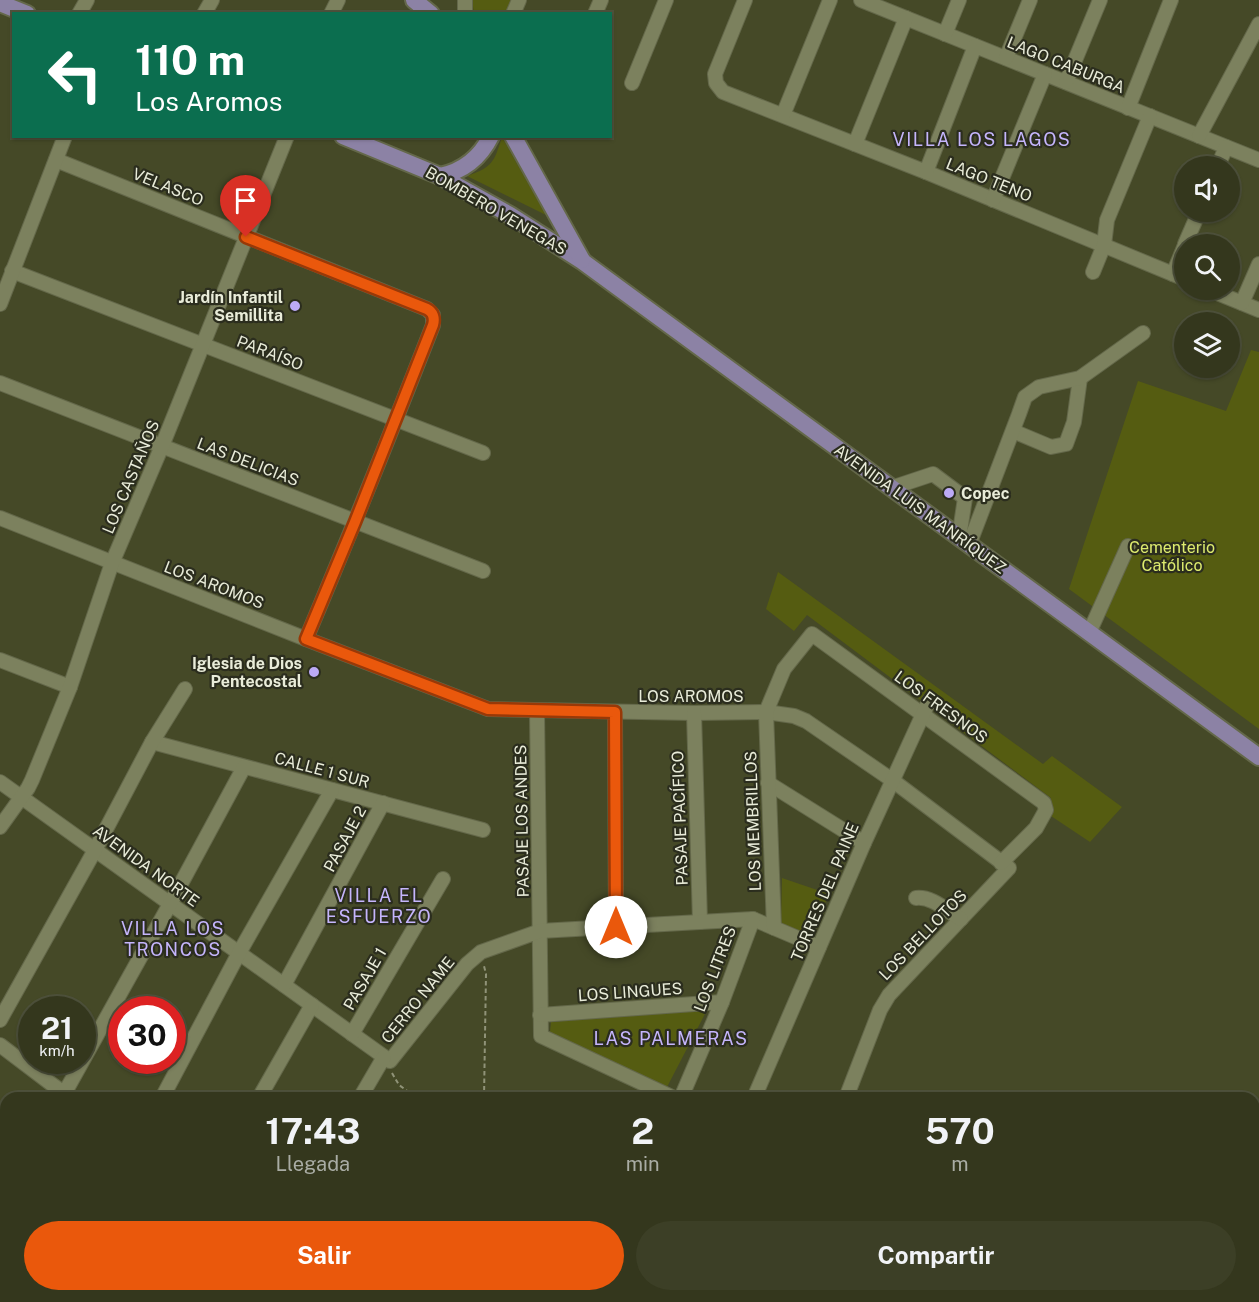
<!DOCTYPE html>
<html lang="es">
<meta charset="utf-8">
<style>
body{margin:0;font-family:"Public Sans",sans-serif;background:#3c3f26;color:#f1f3f6;height:100vh;display:flex;flex-direction:column;font-size:22px;white-space:nowrap}
*{box-sizing:border-box;margin:0}
p{font-size:20px;color:#a9aca4}
.icon{flex:none;width:33px;height:33px;fill:none;stroke:currentColor;stroke-width:2;stroke-linecap:round;stroke-linejoin:round}
.map{position:relative;flex:1;overflow:hidden}
.drawer{position:absolute;left:0px;top:1092px;width:1260px;height:210px;display:flex;flex-direction:column;background:#34371d;border-radius:18px 18px 0 0;box-shadow:0 2px 4px #0004,0 0 0 2px #4e513b}
.drawer>*{flex:none}
.hud{position:absolute;left:12px;top:12px;width:600px;height:126px;border-radius:0px;box-shadow:0 2px 4px #0004,0 0 0 2px #4e513b;background:#0b6e4f;color:#fff;overflow:hidden}
.fabs{position:absolute;left:1174px;top:156px;display:grid;gap:12px}
.fabs a{display:grid;place-items:center;width:66px;height:66px;border-radius:50%;background:#34371d;box-shadow:0 2px 4px #0004,0 0 0 2px #4e513b;font-size:30px}
.speed{position:absolute;left:18px;top:996px;display:flex;gap:12px;font-size:30px;font-weight:700;text-align:center}
.speed>*{display:grid;place-content:center;width:78px;height:78px;border-radius:50%;background:#34371d;box-shadow:0 2px 4px #0004,0 0 0 2px #4e513b;line-height:1}
.speed small{font-size:15px;font-weight:400}
.speed .limit{border:9px solid #d22;background:#fff;color:#111}
.pin{position:absolute;display:grid;place-items:center;width:51px;height:51px;color:#fff;margin:-62px -26px;border-radius:50% 50% 50% 0;rotate:-45deg;box-shadow:0 0 6px #0007}
.pin .icon{rotate:45deg}
.me{position:absolute;width:66px;margin:-33px;rotate:0deg;stroke-linejoin:round;filter:drop-shadow(0 0 4px #0008)}
.turn{display:flex;align-items:center;gap:21px;height:126px;padding:0 24px;font-size:27px}
.turn .icon{width:78px;height:78px;stroke-width:2.5}
.turn b{display:block;font-size:42px;line-height:51px}
.eta{display:flex;justify-content:space-evenly;align-items:center;height:102px;text-align:center}
.eta b{font-size:36px;font-weight:700;line-height:42px}
.primary-button{display:flex;gap:12px;margin-top:auto;padding:12px 24px}
.primary-button a{flex:1;height:69px;border-radius:36px;background:#ea580c;color:#fff;font-size:24px;font-weight:700;line-height:69px;text-align:center}
.primary-button a+a{background:#3c3f26;color:#f1f3f6}
.map>svg:first-child{display:block}
.green{fill:#555c11}
.lines{fill:none;stroke-linecap:round;stroke-linejoin:round}
.minor-casing{stroke:#64684a;stroke-width:16}
.major-casing{stroke:#64684a;stroke-width:20}
.path{stroke:#909378;stroke-width:2;stroke-dasharray:4.5 3;stroke-linecap:butt}
.minor{stroke:#7c815e;stroke-width:14}
.major{stroke:#8c82a5;stroke-width:16}
.route-casing{stroke:#983908;stroke-width:15}
.route{stroke:#ea580c;stroke-width:10}
.poi-dot{fill:#bcaaf6;stroke:#2b2d1e;stroke-width:2}
.labels{text-anchor:middle;dominant-baseline:central;stroke-width:4.5;stroke-linejoin:round;paint-order:stroke}
.street-label{font-size:16px;fill:#e9ecd9;stroke:#2b2d1e}
.poi-label{font-size:16px;font-weight:bold;fill:#e9ecd9;stroke:#2b2d1e;text-anchor:end}
.park-label{font-size:16px;fill:#ddeb6e;stroke:#2b2d1e}
.neighbourhood-label{font-size:18px;letter-spacing:1.5px;fill:#c5b5fc;stroke:#2b2d1e}
</style>
<div class="map">
<svg width="1259" height="1302" viewBox="0 0 1259 1302">
<rect width="100%" height="100%" fill="#454927"/>
<g class="green">
<path d="M472 0H517L511 14 474 13Z"/>
<path d="M502 137 546 215 467 176C493 167 494 162 502 137Z"/>
<path d="M1251 350 1259 352V729L1069 589 1138 381 1226 411Z"/>
<path d="M778 572 1043 764 1052 756 1122 807 1090 842 1051 816V798L807 615 794 631 766 609Z"/>
<path d="M782 878 829 894 811 936 781 923Z"/>
<path d="M707 1010 666 1089 557 1040 550 1032 551 1022Z"/>
<path d="M491 1296H529L566 1302H491Z"/>
</g>
<g class="lines">
<defs>
<g id="minor">
<path d="M745 0 715 74 716 83 723 92 926 172 1185 279"/>
<path d="M861 0 1259 160"/>
<path d="M79 14 87 0"/>
<path d="M204 14 212 0"/>
<path d="M331 14 338 0"/>
<path d="M465 14V0"/>
<path d="M513 14 519 0"/>
<path d="M595 14 601 0"/>
<path d="M945 34 959 0"/>
<path d="M1006 58 1030 0"/>
<path d="M1066 82 1100 0"/>
<path d="M632 83 666 0"/>
<path d="M1128 108 1171 0"/>
<path d="M783 115 830 0"/>
<path d="M1199 136 1259 24"/>
<path d="M855 144 906 18"/>
<path d="M56 160 427 309 433 315V325C392 430 350 535 306 639"/>
<path d="M1218 166 1226 147"/>
<path d="M926 172 975 46"/>
<path d="M993 200 1045 74"/>
<path d="M1185 244 1199 212"/>
<path d="M12 271 483 453"/>
<path d="M1093 272 1104 245 1107 220 1150 116"/>
<path d="M1173 274 1185 245"/>
<path d="M1210 290 1259 310"/>
<path d="M1242 303 1259 264"/>
<path d="M0 304 65 136"/>
<path d="M0 383 483 571"/>
<path d="M1013 431 1051 447 1066 444 1074 422 1080 378"/>
<path d="M891 488 933 474 965 498 959 538"/>
<path d="M0 518 306 639 488 709 694 713 766 712 794 716 806 721 892 780 1009 868 889 995 880 1010 846 1098"/>
<path d="M969 545 1019 414 1025 397 1039 387 1080 378 1143 333"/>
<path d="M1089 633 1128 546"/>
<path d="M0 660 70 687"/>
<path d="M537 711 541 1036 674 1098"/>
<path d="M615 712 616 927"/>
<path d="M694 713 700 922"/>
<path d="M152 742 483 830"/>
<path d="M0 782 390 1061 467 964 481 952 540 931 753 919 819 947"/>
<path d="M768 783 864 843"/>
<path d="M0 827 28 788 32 780 70 687 112 563 162 446 287 136"/>
<path d="M916 898C932 896 947 911 961 919"/>
<path d="M774 928 766 712 784 669 812 634 1040 800 1044 803 1046 810 1036 828 1001 863"/>
<path d="M284 985 383 803"/>
<path d="M540 1015 722 1002"/>
<path d="M0 1020 95 850 152 742 185 689"/>
<path d="M352 1034 443 879"/>
<path d="M0 1045 70 1098"/>
<path d="M64 1094 170 904 244 767"/>
<path d="M162 1098 239 953 332 790"/>
<path d="M259 1098 312 1005"/>
<path d="M360 1098 384 1057"/>
<path d="M681 1098 722 1002 753 919"/>
<path d="M754 1098 864 843 929 701"/>
<path d="M338 1296 345 1302"/>
<path d="M440 1302 444 1296"/>
</g>
<g id="major">
<path d="M414 0 431 14"/>
<path d="M0 3 27 14"/>
<path d="M343 136 440 176 510 215 582 261 1259 757"/>
<path d="M513 136 582 260"/>
<path d="M440 176C464 171 480 158 491 136"/>
</g>
</defs>
<use href="#minor" class="minor-casing"/>
<use href="#major" class="major-casing"/>
<g class="path">
<path d="M392 1073 399 1085 417 1098"/>
<path d="M484 1098 486 974 484 966"/>
</g>
<use href="#minor" class="minor"/>
<use href="#major" class="major"/>
</g>
<g class="lines">
<defs>
<path id="route" d="M246 237 427 309C433 312 435 318 433 325L355 522 306 639 488 709 615 712 616 927"/>
</defs>
<use href="#route" class="route-casing"/>
<use href="#route" class="route"/>
</g>
<g class="poi-dot">
<circle cx="295" cy="306" r="6"/>
<circle cx="949" cy="493" r="6"/>
<circle cx="314" cy="672" r="6"/>
</g>
<g class="labels">
<g class="street-label">
<text transform="translate(1066 65) rotate(22)">LAGO CABURGA</text>
<text transform="translate(989 180) rotate(22)">LAGO TENO</text>
<text transform="translate(168 187) rotate(22)">VELASCO</text>
<text transform="translate(496 211) rotate(30)">BOMBERO VENEGAS</text>
<text transform="translate(270 353) rotate(21)">PARAÍSO</text>
<text transform="translate(248 462) rotate(21)">LAS DELICIAS</text>
<text transform="translate(131 477) rotate(-67)">LOS CASTAÑOS</text>
<text transform="translate(920 509) rotate(36)">AVENIDA LUIS MANRÍQUEZ</text>
<text transform="translate(214 585) rotate(21)">LOS AROMOS</text>
<text x="691" y="696">LOS AROMOS</text>
<text transform="translate(941 707) rotate(36)">LOS FRESNOS</text>
<text transform="translate(322 770) rotate(15)">CALLE 1 SUR</text>
<text transform="translate(680 818) rotate(-92)">PASAJE PACÍFICO</text>
<text transform="translate(522 821) rotate(-91)">PASAJE LOS ANDES</text>
<text transform="translate(753 821) rotate(-92)">LOS MEMBRILLOS</text>
<text transform="translate(345 839) rotate(-62)">PASAJE 2</text>
<text transform="translate(146 866) rotate(36)">AVENIDA NORTE</text>
<text transform="translate(825 892) rotate(-67)">TORRES DEL PAINE</text>
<text transform="translate(923 935) rotate(-46)">LOS BELLOTOS</text>
<text transform="translate(715 969) rotate(-69)">LOS LITRES</text>
<text transform="translate(365 979) rotate(-60)">PASAJE 1</text>
<text transform="translate(630 992) rotate(-4)">LOS LINGUES</text>
<text transform="translate(418 1000) rotate(-51)">CERRO NAME</text>
</g>
<g class="poi-label">
<text x="283" y="297">Jardín Infantil<tspan x="283" dy="18">Semillita</tspan></text>
<text x="961" y="493" text-anchor="start">Copec</text>
<text x="302" y="663">Iglesia de Dios<tspan x="302" dy="18">Pentecostal</tspan></text>
</g>
<g class="park-label">
<text x="1172" y="547">Cementerio<tspan x="1172" dy="18">Católico</tspan></text>
</g>
<g class="neighbourhood-label">
<text x="982" y="139">VILLA LOS LAGOS</text>
<text x="379" y="895">VILLA EL<tspan x="379" dy="21">ESFUERZO</tspan></text>
<text x="173" y="928">VILLA LOS<tspan x="173" dy="21">TRONCOS</tspan></text>
<text x="671" y="1038">LAS PALMERAS</text>
</g>
</g>
</svg>
<div class="fabs">
<a><svg class="icon" aria-label="sound" viewBox="0 0 24 24"><path d="M4 9h4l5-4v14l-5-4H4zM17 9q2 3 0 6"/></svg></a>
<a><svg class="icon" aria-label="search" viewBox="0 0 24 24"><circle cx="10" cy="10" r="6"/><path d="M15 15l6 6"/></svg></a>
<a><svg class="icon" aria-label="layers" viewBox="0 0 24 24"><path d="M12 4l9 5-9 5-9-5zM3 14l9 5 9-5"/></svg></a>
</div>
<div class="speed"><div>21<small>km/h</small></div><div class="limit">30</div></div>
<div class="pin" style="left:246px;top:237px;background:#d93025"><svg class="icon" aria-label="arrive" viewBox="0 0 24 24"><path d="M6 21V4h12l-3 4 3 4H6"/></svg></div>
<svg class="me" style="left:616px;top:927px" viewBox="-20 -20 40 40"><circle r="19" fill="#fff"/><path d="M0-13L10 11 0 6-10 11z" fill="#ea580c"/></svg>
<div class="hud">
<div class="turn"><svg class="icon" aria-label="left" viewBox="0 0 24 24"><path d="M17 20v-9H6M10 6l-5 5 5 5"/></svg><div><b>110 m</b>Los Aromos</div></div>
</div>
<section class="drawer">
<div class="eta">
<div><b>17:43</b><p>Llegada</p></div>
<div><b>2</b><p>min</p></div>
<div><b>570</b><p>m</p></div>
</div>
<div class="primary-button"><a>Salir</a><a>Compartir</a></div>
</section>
</div>
